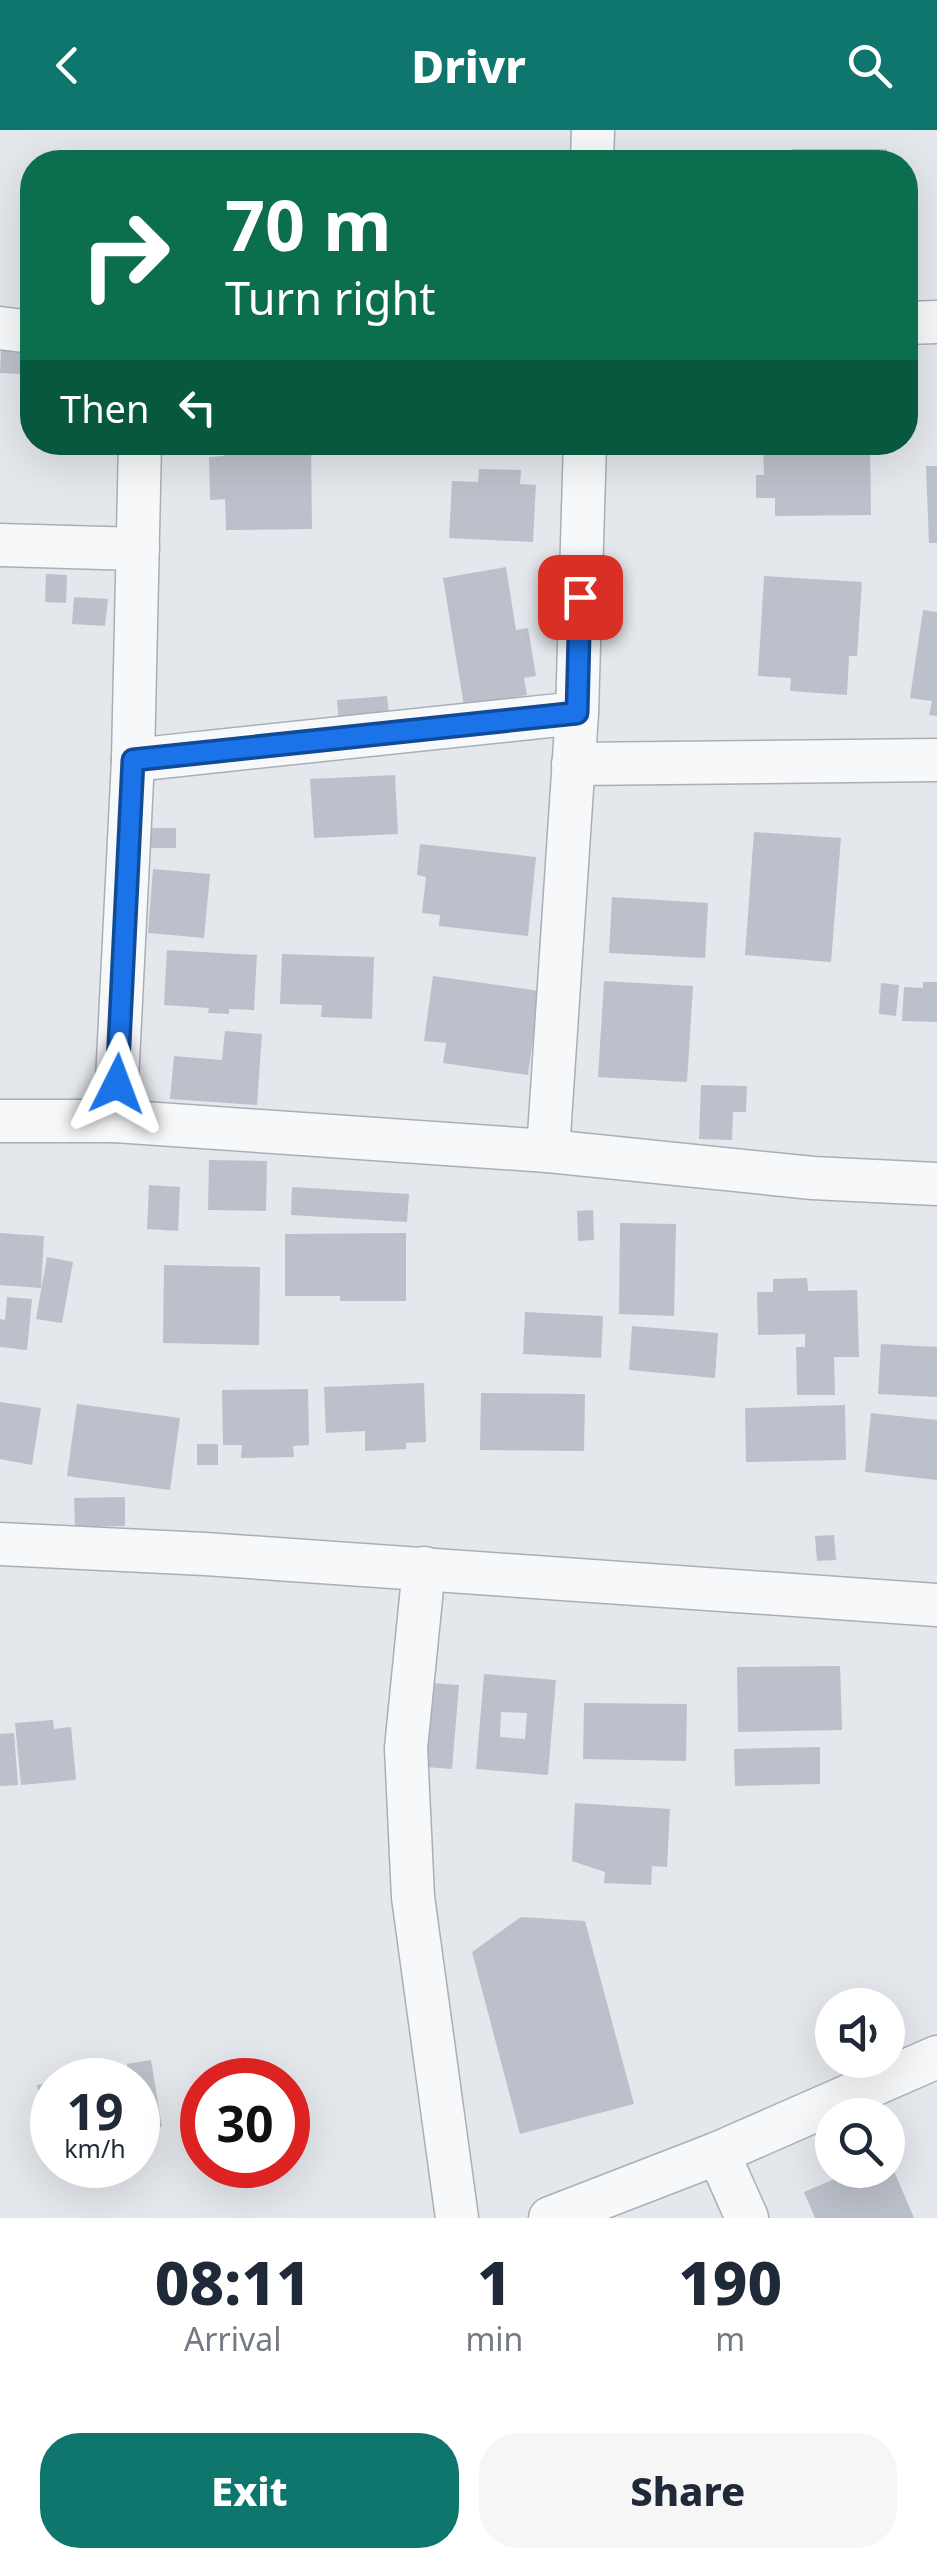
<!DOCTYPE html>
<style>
body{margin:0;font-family:"Noto Sans",sans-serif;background:#f6f6f7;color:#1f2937;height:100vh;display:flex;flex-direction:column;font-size:38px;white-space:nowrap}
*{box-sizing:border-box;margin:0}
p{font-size:32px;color:#747a83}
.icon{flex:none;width:55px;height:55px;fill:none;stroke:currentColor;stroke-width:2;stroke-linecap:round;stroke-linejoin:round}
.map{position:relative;height:2088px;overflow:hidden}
.sheet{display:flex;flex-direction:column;background:#fff;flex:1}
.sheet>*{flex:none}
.banner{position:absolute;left:20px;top:20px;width:898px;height:305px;border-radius:40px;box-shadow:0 10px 40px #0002;background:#0b6e4f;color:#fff;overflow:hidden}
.fabs{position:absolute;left:815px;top:1858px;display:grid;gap:20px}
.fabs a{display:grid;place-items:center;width:90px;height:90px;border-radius:50%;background:#fff;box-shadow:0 10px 40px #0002;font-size:50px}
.speed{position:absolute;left:30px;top:1928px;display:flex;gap:20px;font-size:50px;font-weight:700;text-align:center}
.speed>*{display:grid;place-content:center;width:130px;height:130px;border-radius:50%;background:#fff;box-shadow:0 10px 40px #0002;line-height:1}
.speed small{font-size:25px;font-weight:400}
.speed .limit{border:15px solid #d22;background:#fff;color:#111}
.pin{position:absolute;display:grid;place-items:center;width:85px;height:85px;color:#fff;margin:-42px;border-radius:20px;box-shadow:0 5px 15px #0006}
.me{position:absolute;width:110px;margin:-55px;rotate:3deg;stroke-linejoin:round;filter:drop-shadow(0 0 8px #0008)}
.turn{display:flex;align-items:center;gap:35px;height:210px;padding:0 40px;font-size:45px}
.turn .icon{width:130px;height:130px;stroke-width:2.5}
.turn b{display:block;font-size:70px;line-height:85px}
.then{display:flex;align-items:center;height:95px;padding:0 40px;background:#0003;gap:20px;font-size:38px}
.eta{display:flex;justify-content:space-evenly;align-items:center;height:170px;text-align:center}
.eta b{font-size:60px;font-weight:800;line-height:70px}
.cta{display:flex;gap:20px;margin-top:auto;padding:20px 40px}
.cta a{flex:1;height:115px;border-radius:40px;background:#0f766e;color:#fff;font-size:40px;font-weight:800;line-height:115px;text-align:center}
.cta a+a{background:#f6f6f7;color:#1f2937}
header{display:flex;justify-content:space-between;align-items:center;height:130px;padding:0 40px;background:#0f766e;color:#fff;font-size:45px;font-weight:800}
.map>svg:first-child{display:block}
.building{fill:#bbc0ca;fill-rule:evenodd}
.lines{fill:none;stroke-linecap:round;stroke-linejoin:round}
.minor-casing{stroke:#a9aeb7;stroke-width:45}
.minor{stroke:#f7f8fa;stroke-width:42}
.route-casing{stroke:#114b97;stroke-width:25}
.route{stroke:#1a73e8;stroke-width:18}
</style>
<header><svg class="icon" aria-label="back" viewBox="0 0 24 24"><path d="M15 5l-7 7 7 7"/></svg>Drivr<svg class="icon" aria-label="search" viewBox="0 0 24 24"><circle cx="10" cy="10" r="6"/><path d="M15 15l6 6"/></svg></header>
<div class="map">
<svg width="937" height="2088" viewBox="0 0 937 2088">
<rect width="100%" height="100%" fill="#e4e7ec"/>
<g class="building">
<rect x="792" y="19" width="95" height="13"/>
<path d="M1 220 21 221V244L0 243Z"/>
<path d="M224 312H311L312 399 226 400 225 369 210 370 209 327 224 326Z"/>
<path d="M763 312H870L871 385 775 386V368H756V345H764Z"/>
<path d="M926 336H937V413H929Z"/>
<path d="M479 339 521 340 520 354 536 355 533 412 449 408 452 351 478 352Z"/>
<path d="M506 437 516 500 528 498 536 546 524 548 527 565 464 576 443 448Z"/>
<path d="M46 444 67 445 66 473 45 472Z"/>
<path d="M764 446 862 452 857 526H849L847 565 790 561 791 548 758 546Z"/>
<path d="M74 467 108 469 105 496 72 494Z"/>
<path d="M923 480 937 482V586L929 585 932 571 910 568Z"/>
<path d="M387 566 390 591 339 595 337 570Z"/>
<path d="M395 645 398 704 314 708 310 649Z"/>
<path d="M144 698H176V718H145Z"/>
<path d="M754 702 841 708 831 832 745 825Z"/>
<path d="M420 714 536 727 528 806 439 796 440 785 422 783 426 747 417 745Z"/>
<path d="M153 739 210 744 204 808 148 803Z"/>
<path d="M612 767 708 773 705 828 609 823Z"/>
<path d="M167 820 257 825 254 880 229 879V884L208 883 209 878 164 875Z"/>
<path d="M282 824 374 827 372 889 321 887 322 875 280 874Z"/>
<path d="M433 846 540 861 528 945 443 933 446 913 424 911Z"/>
<path d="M604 851 693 856 687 952 598 947Z"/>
<path d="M923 852H937V892L902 891 904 857 923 858Z"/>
<path d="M881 853 899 855 896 886 879 884Z"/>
<path d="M225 901 262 904 257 975 170 969 174 926 222 930Z"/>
<path d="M701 955 747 956 746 982H733L732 1010 699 1009Z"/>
<path d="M209 1030 267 1031 266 1081 208 1080Z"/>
<path d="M149 1055 180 1057 178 1101 147 1099Z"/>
<path d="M292 1057 409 1064 407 1092 291 1085Z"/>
<path d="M593 1080 594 1110 578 1111 577 1081Z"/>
<path d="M620 1093 676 1094 674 1186 619 1184Z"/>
<path d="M0 1103 44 1106 41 1158 0 1155Z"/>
<path d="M406 1103V1171H340V1166H285V1104Z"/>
<path d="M47 1127 73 1132 62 1193 36 1189Z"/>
<path d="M164 1135 260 1137 259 1215 163 1213Z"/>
<path d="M807 1148 808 1161 857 1160 859 1227H834L835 1265H797L796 1217H805V1204L758 1205 757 1162H773V1149Z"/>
<path d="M7 1167 32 1169 27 1220 0 1217V1189L5 1190Z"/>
<path d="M525 1182 603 1186 601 1228 523 1224Z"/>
<path d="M632 1196 718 1203 715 1248 629 1240Z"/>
<path d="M881 1214 937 1217V1267L878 1264Z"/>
<path d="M424 1253 426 1312 406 1313V1319L365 1321V1301L326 1303 324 1257Z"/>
<path d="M308 1259 309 1315 293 1316 294 1327 241 1328 242 1315H223L222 1260Z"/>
<path d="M481 1263 585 1264 584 1321 480 1320Z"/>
<path d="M0 1272 41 1278 32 1335 0 1329Z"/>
<path d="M77 1274 180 1288 170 1360 67 1346Z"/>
<path d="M845 1275 846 1330 746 1332 745 1278Z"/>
<path d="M871 1283 937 1290V1350L865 1342Z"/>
<rect x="197" y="1314" width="21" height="21"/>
<path d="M125 1367V1396L75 1397 74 1368Z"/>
<path d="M834 1405 836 1430 817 1431 815 1406Z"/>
<path d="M840 1536 842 1600 738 1602 737 1537Z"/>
<path d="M484 1544 556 1550 548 1645 476 1639ZM501 1582 527 1583 525 1609 500 1607Z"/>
<path d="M432 1553 459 1555 452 1639 425 1637Z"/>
<path d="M584 1573 687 1574 686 1631 583 1629Z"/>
<path d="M53 1590 54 1599 71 1597 76 1650 21 1655 15 1593Z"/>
<path d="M14 1603 18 1655 0 1656V1604Z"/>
<path d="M820 1617V1654L735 1656 734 1619Z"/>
<path d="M575 1673 670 1679 667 1737 652 1736 651 1755 604 1753 605 1742 572 1731Z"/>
<path d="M521 1787 585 1791 634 1974 520 2004 472 1822Z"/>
<path d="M151 1930 162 1997 138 2000V1950H81L128 1940 127 1934Z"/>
<path d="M52 1952V2014L46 2015 37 1955Z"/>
<path d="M891 2034 914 2088H815L804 2062 856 2040H861L863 2046 888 2040Z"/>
</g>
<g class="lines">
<defs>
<g id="minor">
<path d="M592 32 593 0"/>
<path d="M905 193 937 192"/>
<path d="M0 198 32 202"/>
<path d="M0 415 138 419"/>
<path d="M133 630 577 583"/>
<path d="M573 634 937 630"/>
<path d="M0 991H115L548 1021 813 1048 937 1054"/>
<path d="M115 991 133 630 140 312"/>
<path d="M548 1021 577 583 585 312"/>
<path d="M0 1414 205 1424 937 1475"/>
<path d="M424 1438 406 1618 413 1767 457 2088"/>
<path d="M718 2023 747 2088"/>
<path d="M550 2088 718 2023 937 1927"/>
</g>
</defs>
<use href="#minor" class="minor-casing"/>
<use href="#minor" class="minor"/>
</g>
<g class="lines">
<defs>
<path id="route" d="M117 954 133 630 577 583 580 467"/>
</defs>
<use href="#route" class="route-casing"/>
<use href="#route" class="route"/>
</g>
</svg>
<div class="fabs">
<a><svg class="icon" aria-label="sound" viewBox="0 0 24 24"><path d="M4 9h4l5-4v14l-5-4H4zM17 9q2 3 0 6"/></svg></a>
<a><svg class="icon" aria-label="search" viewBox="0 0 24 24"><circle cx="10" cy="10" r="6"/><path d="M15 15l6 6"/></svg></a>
</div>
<div class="speed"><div>19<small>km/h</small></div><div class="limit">30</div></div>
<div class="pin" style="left:580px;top:467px;background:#d93025"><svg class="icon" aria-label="arrive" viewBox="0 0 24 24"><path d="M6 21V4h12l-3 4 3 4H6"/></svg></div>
<svg class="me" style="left:117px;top:954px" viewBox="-20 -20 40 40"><path d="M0-17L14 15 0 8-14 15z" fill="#1a73e8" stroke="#fff" stroke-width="4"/></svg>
<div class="banner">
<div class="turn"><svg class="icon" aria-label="right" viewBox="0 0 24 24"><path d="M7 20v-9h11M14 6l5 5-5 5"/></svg><div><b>70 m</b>Turn right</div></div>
<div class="then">Then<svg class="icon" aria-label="left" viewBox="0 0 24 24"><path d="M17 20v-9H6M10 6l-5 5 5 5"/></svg></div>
</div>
</div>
<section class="sheet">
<div class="eta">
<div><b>08:11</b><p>Arrival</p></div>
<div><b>1</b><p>min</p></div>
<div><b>190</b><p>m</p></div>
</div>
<div class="cta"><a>Exit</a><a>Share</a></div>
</section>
